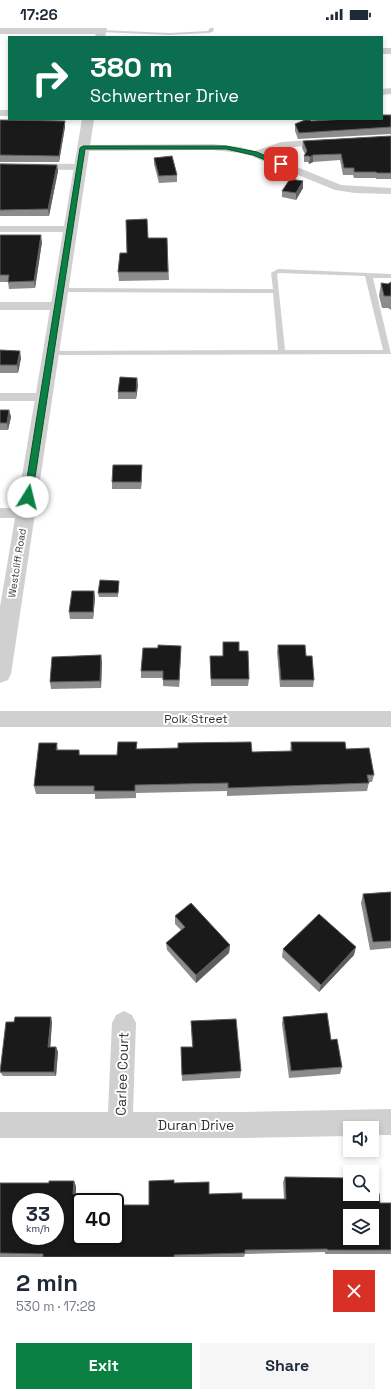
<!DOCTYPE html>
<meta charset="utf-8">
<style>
body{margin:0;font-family:"Space Grotesk",sans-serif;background:#f6f6f7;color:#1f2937;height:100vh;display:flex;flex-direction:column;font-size:15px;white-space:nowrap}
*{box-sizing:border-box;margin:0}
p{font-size:13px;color:#747a83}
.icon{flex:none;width:22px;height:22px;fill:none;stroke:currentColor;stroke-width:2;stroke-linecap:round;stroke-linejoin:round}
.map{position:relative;height:1229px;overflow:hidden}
.drawer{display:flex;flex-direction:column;background:#fff;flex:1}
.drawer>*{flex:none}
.guide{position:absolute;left:8px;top:8px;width:375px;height:84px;border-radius:0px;box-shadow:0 2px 6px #0003;background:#0b6e4f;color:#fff;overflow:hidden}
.buttons{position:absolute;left:343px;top:1093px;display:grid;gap:8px}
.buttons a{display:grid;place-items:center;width:36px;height:36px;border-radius:0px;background:#fff;box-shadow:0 2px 6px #0003;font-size:20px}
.speed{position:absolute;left:12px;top:1165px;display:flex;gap:8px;font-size:20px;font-weight:700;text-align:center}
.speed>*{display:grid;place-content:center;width:52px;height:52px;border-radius:50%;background:#fff;box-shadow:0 2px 6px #0003;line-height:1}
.speed small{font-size:10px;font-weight:400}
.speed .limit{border:2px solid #111;border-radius:6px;background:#fff;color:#111}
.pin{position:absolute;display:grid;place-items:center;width:34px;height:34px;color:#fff;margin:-17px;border-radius:8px;box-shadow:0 2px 6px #0006}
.me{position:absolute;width:44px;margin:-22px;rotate:9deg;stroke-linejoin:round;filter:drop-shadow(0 0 3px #0008)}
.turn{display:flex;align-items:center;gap:14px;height:84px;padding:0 16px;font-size:18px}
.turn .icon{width:52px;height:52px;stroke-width:2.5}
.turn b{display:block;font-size:28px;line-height:34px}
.round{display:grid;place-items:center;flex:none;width:42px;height:42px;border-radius:0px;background:#f6f6f7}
.headline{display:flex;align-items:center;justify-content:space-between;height:68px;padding:0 16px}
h1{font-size:24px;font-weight:800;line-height:30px}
.primary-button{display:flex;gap:8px;margin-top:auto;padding:8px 16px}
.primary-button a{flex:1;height:46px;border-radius:0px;background:#0b8043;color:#fff;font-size:16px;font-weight:800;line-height:46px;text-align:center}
.primary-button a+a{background:#f6f6f7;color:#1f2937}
.status{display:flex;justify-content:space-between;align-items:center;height:28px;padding:0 20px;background:#fff;direction:ltr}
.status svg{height:11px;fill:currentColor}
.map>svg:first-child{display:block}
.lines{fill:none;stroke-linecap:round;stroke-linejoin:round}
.service{fill:#d0d0d0;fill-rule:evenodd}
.minor{fill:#d0d0d0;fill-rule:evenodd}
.tertiary{fill:#d0d0d0;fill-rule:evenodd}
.wall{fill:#8c8c8c}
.shaded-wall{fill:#5f5f5f}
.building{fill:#1a1a1a;stroke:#5f5f5f;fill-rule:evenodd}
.route{fill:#0b8043;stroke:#07532c}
.labels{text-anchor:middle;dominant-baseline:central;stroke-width:4;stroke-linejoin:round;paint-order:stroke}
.far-street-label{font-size:10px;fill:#333;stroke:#fff}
.street-label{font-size:12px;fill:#333;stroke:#fff}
.near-street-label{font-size:14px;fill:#333;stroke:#fff}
</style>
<div class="status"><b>17:26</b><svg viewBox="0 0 49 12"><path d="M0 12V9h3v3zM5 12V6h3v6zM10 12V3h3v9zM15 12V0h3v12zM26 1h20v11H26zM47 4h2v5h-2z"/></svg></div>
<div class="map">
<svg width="391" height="1229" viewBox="0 0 391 1229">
<rect width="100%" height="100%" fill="#fff"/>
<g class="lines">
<g class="service">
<path d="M210 0H214L213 4 208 5 169 7 101 4 99 3 101 2 169 5 208 3Z"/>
<path d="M278 241 391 246V250H373L391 326 50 327 47 325 50 323 278 322 273 265 60 264 57 262 60 260 273 261 271 245ZM279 245 365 248 383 322H285L277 246Z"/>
</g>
<g class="minor">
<path d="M0 0H101L105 3 101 6H0Z"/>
<rect x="382" y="20" width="9" height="6"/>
<path d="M391 60V66L382 67V61Z"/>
<rect x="0" y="82" width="9" height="6"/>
<path d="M326 111 331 114 330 116 282 120 265 126 341 157 391 160V166L355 165 335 162 251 128 240 125 213 122 83 123 78 120 83 117 213 116 240 119 255 123 281 114Z"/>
<path d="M0 135 80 136 85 139 80 142 0 141Z"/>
<path d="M0 198H69L73 199 75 201 73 203 69 204H0Z"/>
<path d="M0 274H57L62 275 63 278 62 281 57 282H0Z"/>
<path d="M0 365H44L49 366 51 369 49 372 44 373H0Z"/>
<path d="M0 480H25L31 481 33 485 31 489 25 490H0Z"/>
<rect x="0" y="683" width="391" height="16"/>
<path d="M124 983 132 987 136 995 133 1084H246L391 1081V1107H372V1100H350V1108L246 1110H0V1084H108L112 995 116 987Z"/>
</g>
<g class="tertiary">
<path d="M97 0H107L105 9H95Z"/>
<path d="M82 91H94L11 646 8 652 0 655V579Z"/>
</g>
</g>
<g class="wall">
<path d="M391 87V106L298 111 295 103V96L346 92V91H382Z"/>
<path d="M0 92 65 93V99L59 134H0Z"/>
<path d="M391 108V151H376V150H354L353 147H343L340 132 313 134 309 136 308 134H304V128L305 126 302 120 303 113Z"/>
<path d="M154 130 177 147V154L159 155 154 136Z"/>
<path d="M0 136 57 137 58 143 49 188H0Z"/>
<path d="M303 153V160L296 172 282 169V163Z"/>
<path d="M0 207 42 214 35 260 9 261 8 254H0Z"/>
<path d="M148 210H167L169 252 119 253 118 244 127 225Z"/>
<path d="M391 254V282L388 280H382L379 268 381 255 388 256Z"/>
<path d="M0 322 21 330 18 345H0Z"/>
<path d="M138 357 136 371H118V364Z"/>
<path d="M0 382H9L11 389 8 402H0Z"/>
<path d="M142 437V444L141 461H112V454Z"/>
<path d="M119 556 118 569H99L98 565Z"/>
<path d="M94 563 95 570 93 591H70L69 584Z"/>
<path d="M223 614 239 623 249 651 248 658H211L210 628H223Z"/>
<path d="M278 617 306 628 314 652 313 659H280L277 624Z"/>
<path d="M181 618 179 659 163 658V650H141V643L158 620Z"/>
<path d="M102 634 101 660 51 661 50 654Z"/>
<path d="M137 714V721L252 724H290L291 714 346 721 374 747 372 754H369L367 763 227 768V763L136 765V770L95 771V766H36L34 758 57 715 58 722H79L80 727H117Z"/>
<path d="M391 864V920L370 922 361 875 363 866Z"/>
<path d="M175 888 230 917 229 925 196 955 167 922 166 915 181 902 175 896Z"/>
<path d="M283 921 354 927 319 964 282 929Z"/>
<path d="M283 989 331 1012 342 1039 340 1046 289 1050 282 996Z"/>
<path d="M191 993 241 1043 240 1050 182 1053 181 1019H192Z"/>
<path d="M52 994 50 1019H56L58 1024 56 1048H3L0 1044Z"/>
<path d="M285 1149 349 1165 380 1175H391V1226H325V1224L245 1226 244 1229H0V1155H49L76 1158V1166L107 1170V1174H81V1208L149 1177 174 1155 209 1166 242 1171H284L283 1154Z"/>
</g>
<g class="shaded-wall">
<path d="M65 93V99L59 134V128Z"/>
<path d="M313 127V134L309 136 310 129Z"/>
<path d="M57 137 58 143 49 188 48 181Z"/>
<path d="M303 153V160L296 172V165Z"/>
<path d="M41 207 42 214 35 260 34 253Z"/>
<path d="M20 323 21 330 18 345 17 337Z"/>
<path d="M137 350 138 357 136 371V364Z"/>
<path d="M9 382 11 389 8 402 7 395Z"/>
<path d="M142 437V444L141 461V454Z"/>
<path d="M94 563 95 570 93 591V584Z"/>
<path d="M181 618V625L179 659V652Z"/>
<path d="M101 627 102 634 101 660 100 653Z"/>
<path d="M230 917 229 925 196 955V947Z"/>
<path d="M356 919 354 927 319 964 321 957Z"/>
<path d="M51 989 52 994 50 1024 48 1019Z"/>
<path d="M56 1019 58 1024 56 1048 54 1044Z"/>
<path d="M74 1153 76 1158V1170L73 1166Z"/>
<path d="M105 1166 107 1170V1174H105Z"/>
</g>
<g class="building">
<path d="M382 87H391V99L299 105 295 96 305 92H310L311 93 348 91H382Z"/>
<path d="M0 92 65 93 59 128 0 127Z"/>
<path d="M391 108V145H377L376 144H354V140H344L341 126 313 127 310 129 309 128H304L307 123 303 113Z"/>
<path d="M172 128 177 147 159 148 154 130Z"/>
<path d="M0 136 57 137 48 181 0 182Z"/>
<path d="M290 151 303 153 296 165 282 163Z"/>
<path d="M147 191 148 210H167L168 244H118L120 225H127L126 192Z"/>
<path d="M0 207H41L34 253 8 254 9 247H0Z"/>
<path d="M391 254V268H384L381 255 388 256Z"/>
<path d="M0 322 20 323 17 337H0Z"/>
<path d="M120 349 137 350 136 364H118Z"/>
<path d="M0 382H9L7 395H0Z"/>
<path d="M113 437H142L141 454H112Z"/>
<path d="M100 552 119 553 118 565H98Z"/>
<path d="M72 563H94L93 584H69Z"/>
<path d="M223 614H239V623H248L249 651H211L210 628H223Z"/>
<path d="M158 617 181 618 179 652H163V643H141L143 620H158Z"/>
<path d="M278 617H305L306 628H312L314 652H281Z"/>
<path d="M101 627 100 653 50 654 52 629Z"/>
<path d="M118 714H137L136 721 178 720V715L251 714 252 724 292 723 291 714H345L346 721 369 720 374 747H367L369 755 228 760V755L135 757V763H94V758H34L39 715H57L56 722H79V727H117Z"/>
<path d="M391 864V913L373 914 363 866Z"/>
<path d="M191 875 230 917 196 947 166 915 185 899 175 888Z"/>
<path d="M319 886 356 919 321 957 283 921Z"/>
<path d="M327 985 331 1012 337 1011 342 1039 291 1043 283 989Z"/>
<path d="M15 989H51L48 1019H56L54 1044H0L6 994H14Z"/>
<path d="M236 991 241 1043 182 1047 181 1019H193L191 993Z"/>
<path d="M285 1149 348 1150 349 1165H350V1166H372V1165H379L380 1175H391V1222H328L327 1221 245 1222V1225L174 1227V1229H43V1226L0 1225V1155H49V1153H74L73 1166H105V1174H81V1208H115V1177H149V1153L174 1152V1155L209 1154V1166L242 1165V1171H286ZM21 1174H55V1208H21ZM350 1188H372V1210H350Z"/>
</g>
<path class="route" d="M83 118H226L257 124 284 136 280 138 253 127 226 121H85L32 469 28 472 24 469 80 120Z"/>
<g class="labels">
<g class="far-street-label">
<text transform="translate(17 535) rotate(-81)">Westcliff Road</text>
</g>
<g class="street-label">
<text x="196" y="691">Polk Street</text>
</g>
<g class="near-street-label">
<text transform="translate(122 1046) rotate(-88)">Carlee Court</text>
<text x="196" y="1097">Duran Drive</text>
</g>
</g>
</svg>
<div class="buttons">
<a><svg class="icon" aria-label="sound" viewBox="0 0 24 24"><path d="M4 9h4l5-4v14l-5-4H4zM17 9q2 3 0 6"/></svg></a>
<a><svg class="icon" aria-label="search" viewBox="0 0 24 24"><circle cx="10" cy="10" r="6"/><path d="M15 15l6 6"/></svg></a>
<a><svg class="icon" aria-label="layers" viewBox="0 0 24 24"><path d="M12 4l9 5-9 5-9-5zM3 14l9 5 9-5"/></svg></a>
</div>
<div class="speed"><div>33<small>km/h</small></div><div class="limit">40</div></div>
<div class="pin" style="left:281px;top:136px;background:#d93025"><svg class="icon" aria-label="arrive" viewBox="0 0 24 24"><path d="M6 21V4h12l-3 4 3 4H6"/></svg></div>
<svg class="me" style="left:28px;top:469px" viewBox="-20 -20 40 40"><circle r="19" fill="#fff"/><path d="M0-13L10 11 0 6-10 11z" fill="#0b8043"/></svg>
<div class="guide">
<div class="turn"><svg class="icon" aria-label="right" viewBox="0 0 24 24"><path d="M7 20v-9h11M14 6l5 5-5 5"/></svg><div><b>380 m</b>Schwertner Drive</div></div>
</div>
</div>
<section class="drawer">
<div class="headline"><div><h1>2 min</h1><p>530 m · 17:28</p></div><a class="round" style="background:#d93025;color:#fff"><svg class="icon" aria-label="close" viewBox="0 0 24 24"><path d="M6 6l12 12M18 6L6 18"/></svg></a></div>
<div class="primary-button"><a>Exit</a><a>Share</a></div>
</section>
